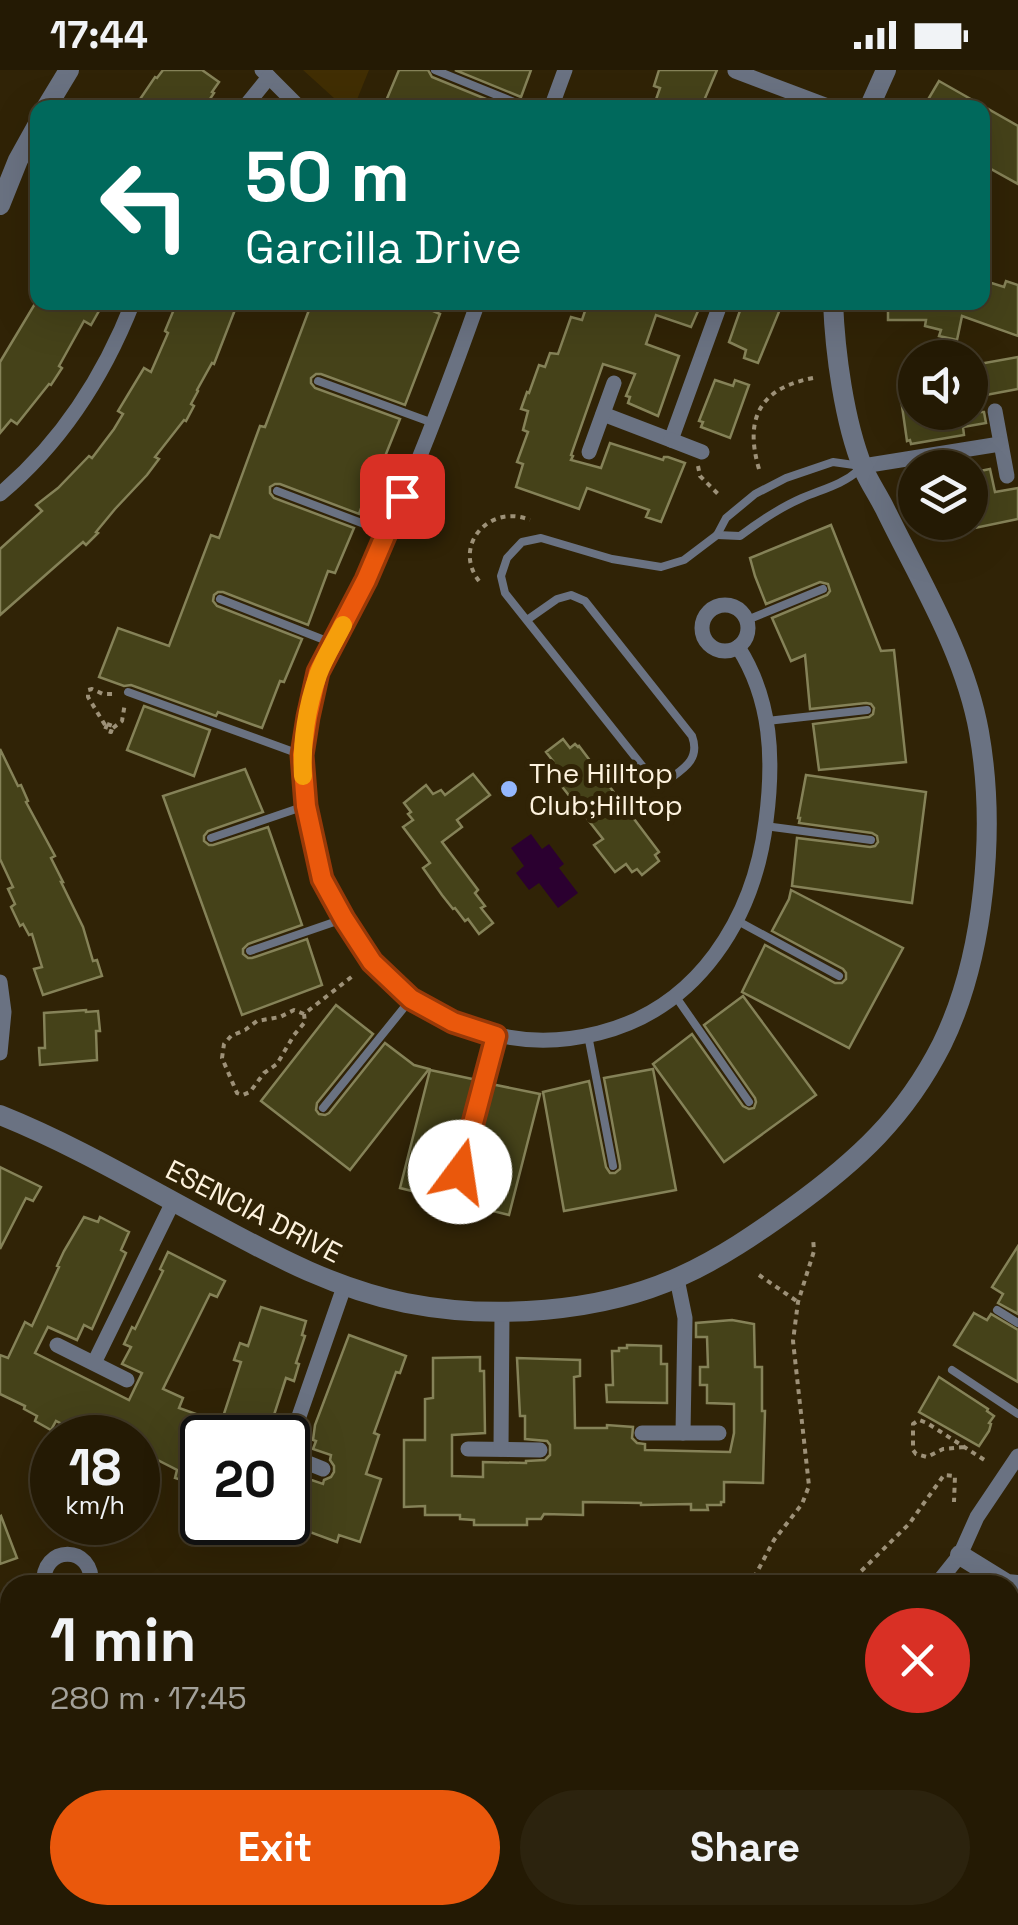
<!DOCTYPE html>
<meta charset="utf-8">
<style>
body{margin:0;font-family:"Space Grotesk",sans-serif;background:#2c230e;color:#f1f3f6;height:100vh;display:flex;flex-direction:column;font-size:38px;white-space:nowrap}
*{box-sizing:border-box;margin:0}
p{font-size:32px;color:#a3a19a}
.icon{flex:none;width:55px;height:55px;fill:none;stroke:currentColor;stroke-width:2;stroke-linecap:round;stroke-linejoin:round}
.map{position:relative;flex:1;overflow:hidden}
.details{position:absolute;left:0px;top:1505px;width:1020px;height:350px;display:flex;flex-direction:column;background:#241a04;border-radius:30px 30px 0 0;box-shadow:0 10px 40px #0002,0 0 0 2px #413826}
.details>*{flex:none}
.hud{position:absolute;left:30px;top:30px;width:960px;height:210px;border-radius:20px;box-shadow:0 10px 40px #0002,0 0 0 2px #413826;background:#00695c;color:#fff;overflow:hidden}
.controls{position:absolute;left:898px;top:270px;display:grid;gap:20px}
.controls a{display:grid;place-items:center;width:90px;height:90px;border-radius:50%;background:#241a04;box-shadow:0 10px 40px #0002,0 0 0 2px #413826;font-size:50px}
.speed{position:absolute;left:30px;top:1345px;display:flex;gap:20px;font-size:50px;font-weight:700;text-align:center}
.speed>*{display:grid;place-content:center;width:130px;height:130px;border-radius:50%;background:#241a04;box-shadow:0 10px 40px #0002,0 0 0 2px #413826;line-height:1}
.speed small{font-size:25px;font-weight:400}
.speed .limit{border:5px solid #111;border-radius:15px;background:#fff;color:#111}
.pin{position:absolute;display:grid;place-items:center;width:85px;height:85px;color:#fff;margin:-42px;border-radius:20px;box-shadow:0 5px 15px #0006}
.me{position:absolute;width:110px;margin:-55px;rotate:14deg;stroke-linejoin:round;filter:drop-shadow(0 0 8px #0008)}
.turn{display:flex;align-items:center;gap:35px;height:210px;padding:0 50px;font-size:45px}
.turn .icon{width:130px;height:130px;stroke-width:2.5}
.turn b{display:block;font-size:70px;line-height:85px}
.round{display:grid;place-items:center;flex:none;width:105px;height:105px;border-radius:52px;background:#2c230e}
.overview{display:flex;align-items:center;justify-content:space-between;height:170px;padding:0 50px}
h1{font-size:60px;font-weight:700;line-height:75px}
.primary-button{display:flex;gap:20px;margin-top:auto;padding:20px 50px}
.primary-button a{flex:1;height:115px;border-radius:60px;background:#ea580c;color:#fff;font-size:40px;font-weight:700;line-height:115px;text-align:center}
.primary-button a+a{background:#2c230e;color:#f1f3f6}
.status{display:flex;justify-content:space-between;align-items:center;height:70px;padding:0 50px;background:#241a04;direction:ltr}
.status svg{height:28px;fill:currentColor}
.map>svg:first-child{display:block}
.built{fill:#392905}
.green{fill:#412e03}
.water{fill:#2b0030}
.building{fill:#454219;stroke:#858258;stroke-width:2.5}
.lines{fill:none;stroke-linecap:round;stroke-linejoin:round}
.path{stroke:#9d9178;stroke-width:4;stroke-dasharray:5 5;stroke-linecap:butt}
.service{stroke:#6a7282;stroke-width:8}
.minor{stroke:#6a7282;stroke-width:15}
.tertiary{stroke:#6a7282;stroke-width:20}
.route-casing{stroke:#983908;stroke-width:25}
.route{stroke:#ea580c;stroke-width:18}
.slow{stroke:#f59e0b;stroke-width:18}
.poi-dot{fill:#94b7fd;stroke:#302306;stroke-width:4}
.labels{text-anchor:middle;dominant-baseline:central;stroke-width:10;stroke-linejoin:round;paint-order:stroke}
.poi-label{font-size:28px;fill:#fdf2dd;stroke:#302306;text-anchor:start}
.street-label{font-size:28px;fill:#fdf2dd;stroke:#302306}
</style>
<div class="status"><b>17:44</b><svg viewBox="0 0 49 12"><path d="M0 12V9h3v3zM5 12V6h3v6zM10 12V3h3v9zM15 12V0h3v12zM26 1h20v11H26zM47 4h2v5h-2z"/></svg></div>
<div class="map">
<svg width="1018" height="1855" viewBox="0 0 1018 1855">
<rect width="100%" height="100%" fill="#302306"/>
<path class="built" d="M1018 1755V1855H930L939 1845H1010V1764Z"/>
<path class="green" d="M303 0H369L354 37 345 38Z"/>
<path class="water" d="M531 764 542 779 549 774 564 794 559 798 578 823 558 838 539 813 529 820 516 803 524 796 511 778Z"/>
<g class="building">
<path d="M163 0H202L219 12 212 22 214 23 204 38H134L155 7 157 8Z"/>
<path d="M399 0H428L432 7 508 38H383Z"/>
<path d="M455 0H531L521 27Z"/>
<path d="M659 0H717L703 33 693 30 690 38H653L660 18 654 16Z"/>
<path d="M939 11 1018 56V114L982 94V38H923Z"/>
<path d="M982 210 1004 217 1006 211 1018 215V266L962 246 957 270 939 266 941 260 925 256 926 250H888V232H982Z"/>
<path d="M36 232H104L91 255 84 251 59 296 62 298 51 315 49 314 17 354 11 350 0 363V292Z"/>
<path d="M177 232H238L214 294 212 293 197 320 198 321 191 334 194 336 186 351 184 350 155 387 159 389 147 405 115 439 96 462 98 463 86 475 83 472 0 545V479L42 441 36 435 58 418 89 386 92 388 114 359 123 344 118 341 144 298 151 302 168 263 165 261Z"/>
<path d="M312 232H413L440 244 405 335 321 304H316L311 308V313L315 318 400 349 382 394 377 393 359 444 280 414H275L270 417V423L274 428 354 458 335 503 328 501 308 555 223 522H218L214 525 213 531 217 536 302 569 284 612 280 611 262 658 218 642 216 646 131 615 124 616 99 607 118 558 169 576 211 465 219 468 260 356 265 357Z"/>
<path d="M588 232H702L691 257 656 245 646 274 679 286 658 346 628 333 630 327 626 326 635 304 603 294 571 385 573 386 571 390 601 398 610 373 663 390 664 387H668L685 393 661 452 646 447 649 440 587 418 579 439 516 417 523 394 517 392 528 362 523 360 528 341 521 339 527 322 529 323 539 295 545 297 550 283 558 284 571 247 582 250Z"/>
<path d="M743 232H783L758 293 744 288 746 280 729 272Z"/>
<path d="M1018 287V319L970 328V313L981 311 979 294Z"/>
<path d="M715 310 733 316 735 310 749 315 730 368 701 357 703 352 699 351Z"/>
<path d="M915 312V342H984L986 353 963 357 964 365 911 374 910 370 907 371 899 315Z"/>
<path d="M990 399 995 422 1018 418V449L970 459V403Z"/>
<path d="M831 455 881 581 894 580 906 692 819 700 813 654 869 647 873 644 874 638 871 634 866 633 810 639 805 585 791 591 772 548 827 525 830 521 828 514 820 512 766 534 755 506 750 488Z"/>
<path d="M144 636 210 660 194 706 127 680Z"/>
<path d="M563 669 570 678 575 674 578 677 579 676 659 782 655 785 659 791 642 805 637 799 632 802 626 794 615 802 594 775 603 769 549 700 551 699 548 695 553 691 546 682Z"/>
<path d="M0 679 18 716 21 715 28 731 26 732 55 786 51 788 63 812H61L83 857 93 891 97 890 102 906 43 925 34 899 42 897 32 864 29 865 23 854 20 856 11 837 15 834 8 819 13 817 0 789Z"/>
<path d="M245 699 263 742 208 761 204 766V771L209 775H213L268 757 302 855 248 874 243 879V884L248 888H252L307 869 322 915 242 945 163 726Z"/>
<path d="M473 704 490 725 457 750 462 757 442 772 478 820 475 823 485 836 481 838 493 853 479 864 468 849 465 851 455 838 453 839 442 825 423 798 430 793 403 757 413 750 408 744 411 742 404 733 426 715 433 724 441 720 445 725Z"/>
<path d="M806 705 926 722 912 833 792 816 797 768 870 777 875 776 878 772 877 766 872 763 799 753 800 748H798Z"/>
<path d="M791 820 903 878 849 978 742 922 765 875 835 913H842L846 909V903L843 899 772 861 789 829Z"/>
<path d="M743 926 816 1025 724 1092 653 994 692 964 743 1036 749 1039 754 1038 756 1032 755 1028 704 955Z"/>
<path d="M336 935 373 964 317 1033 316 1040 319 1044 325 1045 329 1043 385 973 414 995 429 999 350 1100 261 1031Z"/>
<path d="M86 940V942L98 941 100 961H96L97 990 40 995 39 978H45L44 943Z"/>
<path d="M653 999 676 1120 564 1141 543 1022 589 1011 606 1097 610 1103H615L620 1099V1095L604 1008Z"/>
<path d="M430 1000 477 1010 453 1100 454 1107 459 1109 465 1108 467 1104 491 1014 540 1024 509 1145 400 1118Z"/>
<path d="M0 1097 41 1117 33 1131 26 1128 0 1179Z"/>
<path d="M84 1147 98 1152 100 1147 129 1162 121 1180 126 1183 92 1259 84 1255 77 1270 48 1257 35 1283 129 1330 142 1303 122 1294 131 1277 124 1274 132 1257 135 1259 163 1201 160 1199 168 1182 225 1211 217 1227 210 1224 163 1319 183 1328 179 1338 221 1353 241 1292 234 1290 240 1273 248 1276 261 1237 306 1251 302 1265 305 1266 296 1293 299 1294 294 1311 286 1308 274 1345 277 1346 271 1364 239 1353 237 1358 257 1365 256 1368H202V1417L175 1408 177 1400 138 1380V1368H89L56 1351 51 1360 35 1351 37 1346 24 1339 25 1336 0 1324V1285L8 1288 25 1252 32 1256 59 1197 57 1196 64 1181Z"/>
<path d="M1018 1176V1244L998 1233 1003 1224 992 1217Z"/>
<path d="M974 1243 987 1250 991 1244 1018 1260V1312L954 1275Z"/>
<path d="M732 1250 754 1254 755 1297H762V1341H765L763 1413 724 1412V1432H721V1435H707L708 1440H691V1434L641 1435V1433L583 1432V1445L544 1444 541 1449H527V1455H474V1450L460 1449V1445H425V1436L404 1437V1370H425V1329L433 1328V1288L480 1287V1301H484L485 1363 452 1365V1406L483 1407V1392L526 1393V1391L545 1390 550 1385V1375L547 1371 525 1369V1346H520L517 1288 580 1290V1306L574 1307 575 1358H607V1355L633 1357 632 1368 637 1373 645 1374V1380L730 1382 734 1363V1334L707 1333V1315H700V1297H708L707 1267H696V1253Z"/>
<path d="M349 1265 406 1286 400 1303 396 1302 374 1363 379 1365 366 1404 381 1409 360 1472 339 1465 337 1472 288 1454V1402L323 1414 324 1410 331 1407 334 1402V1396L330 1390 331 1385 313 1379 316 1371 313 1370 315 1355Z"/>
<path d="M627 1275 661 1276V1294H667V1333L607 1332 606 1315H613L612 1281H619V1278H627Z"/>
<path d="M939 1307 988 1339 987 1341 994 1346 989 1353 991 1354 989 1361 979 1376 919 1342Z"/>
<path d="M1 1446 17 1488 0 1494V1447Z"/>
</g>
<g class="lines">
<g class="path">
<path d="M698 396 700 406 719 425"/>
<path d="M759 399C744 348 760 318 813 308"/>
<path d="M479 511C452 476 489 433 530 450"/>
<path d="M107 654 113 656 111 662 105 660Z"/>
<path d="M105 655 88 627V620L92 619 103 624H115"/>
<path d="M113 658 122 651 125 633"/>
<path d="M304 944 294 940 280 947 257 951 245 960 231 966 224 974 222 988 237 1023 243 1025 250 1022 264 1003 277 994 294 965 305 952 304 944 354 905"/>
<path d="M759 1205 798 1232"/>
<path d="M964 1377 943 1379 927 1387 916 1384 913 1380V1354L919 1350 927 1353 986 1391"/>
<path d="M656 1515 681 1510 740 1515 756 1504 774 1470 802 1434 809 1416 793 1271 798 1232 814 1181 813 1168"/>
<path d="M847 1515 909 1454 944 1405 955 1406 954 1432"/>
<path d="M685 1845 691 1855"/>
<path d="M827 1845 837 1855"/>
</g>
<g class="service">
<path d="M435 0 529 38"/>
<path d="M451 232 475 241"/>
<path d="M318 311 433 353"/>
<path d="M277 421 388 463"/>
<path d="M717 465 740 466C760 451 779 438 802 428 823 419 842 415 859 400"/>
<path d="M220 529 332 573"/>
<path d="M527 550 557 529 571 525 585 531 692 666C702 693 678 701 659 717L505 523 501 506 507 488 522 472 541 468 612 489 661 497 684 490 717 465 726 448 755 424 786 408 833 392 861 396"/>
<path d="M747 550 823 519"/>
<path d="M128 622 302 685"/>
<path d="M767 651 867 640"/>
<path d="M765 756 871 770"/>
<path d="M211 768 305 736"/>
<path d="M736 850 839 906"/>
<path d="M250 881 343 849"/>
<path d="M676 927 749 1032"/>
<path d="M588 965 613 1096"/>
<path d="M323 1038 411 929"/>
<path d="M460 1102 496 966"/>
<path d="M997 1240 1018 1253"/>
<path d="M952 1300 1018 1344"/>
<path d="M1010 1623 1015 1626"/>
<path d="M751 1845 758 1855"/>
</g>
<g class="minor">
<path d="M262 0 300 38"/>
<path d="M735 1 833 38"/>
<path d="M244 38 269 7"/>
<path d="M551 38 565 0"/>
<path d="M478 232C450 311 420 389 387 465 371 500 354 533 337 567 332 578 324 589 320 601 309 625 305 656 302 682 298 731 314 792 336 835 354 869 379 906 411 929 431 944 456 953 480 960 519 973 559 973 599 963 698 938 754 849 766 751 774 690 772 630 738 577"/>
<path d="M995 341 1007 406"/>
<path d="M603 344 671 370 721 232"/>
<path d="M671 370 702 382"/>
<path d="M589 382 614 313"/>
<path d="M863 396 1000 374"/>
<path d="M0 424C61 373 104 306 133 232"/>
<circle cx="725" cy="558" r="23"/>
<path d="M0 912 4 942 0 983"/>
<path d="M677 1209 685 1248 683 1363"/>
<path d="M57 1275 127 1310"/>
<path d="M94 1293 173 1132"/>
<path d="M642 1363H719"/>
<path d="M288 1378 344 1217"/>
<path d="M468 1379 540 1380"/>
<path d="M501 1379 502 1242"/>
<path d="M288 1385 323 1399"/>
<path d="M44 1515C40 1474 95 1474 91 1515"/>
<path d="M936 1515 960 1485 977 1447 1018 1386"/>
<path d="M0 1536 10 1532"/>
<path d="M0 1775 10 1773"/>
<path d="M606 1855 624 1845"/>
</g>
<g class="tertiary">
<path d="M46 38 69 0"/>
<path d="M869 38 886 0"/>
<path d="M0 135 18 90 38 54"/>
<path d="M0 1045C75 1075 145 1117 217 1155 278 1188 337 1219 406 1233 492 1250 601 1243 681 1206 721 1188 757 1163 792 1138 857 1091 905 1047 942 974 985 886 996 758 979 662 965 583 920 511 885 439 878 425 869 412 863 398 844 351 835 282 833 232"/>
<path d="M960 1485 1007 1514 1018 1515"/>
<path d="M1010 1741 1018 1731"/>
<path d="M909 1855 918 1845"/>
</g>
</g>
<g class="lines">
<defs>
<path id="route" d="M402 426 366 510 318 602 308 647 302 685 306 736 322 809 344 849 372 892 411 929 453 952 496 966 460 1102"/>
</defs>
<use href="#route" class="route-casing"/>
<use href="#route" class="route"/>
<path class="slow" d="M303 706C301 673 307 636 318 605 324 588 335 571 343 555"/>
</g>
<circle class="poi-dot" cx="509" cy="719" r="10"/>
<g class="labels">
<g class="poi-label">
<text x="529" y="703">The Hilltop<tspan x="529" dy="32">Club;Hilltop</tspan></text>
</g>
<g class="street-label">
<text transform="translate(254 1141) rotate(27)">ESENCIA DRIVE</text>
</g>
</g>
</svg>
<div class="controls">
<a><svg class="icon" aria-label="sound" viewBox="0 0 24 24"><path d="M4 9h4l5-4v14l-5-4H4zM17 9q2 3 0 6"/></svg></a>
<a><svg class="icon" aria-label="layers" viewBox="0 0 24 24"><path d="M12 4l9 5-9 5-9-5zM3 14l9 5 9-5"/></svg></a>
</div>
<div class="speed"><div>18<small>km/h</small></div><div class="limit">20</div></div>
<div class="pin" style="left:402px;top:426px;background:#d93025"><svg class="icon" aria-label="arrive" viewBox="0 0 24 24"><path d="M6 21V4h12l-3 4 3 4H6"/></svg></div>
<svg class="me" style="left:460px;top:1102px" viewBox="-20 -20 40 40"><circle r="19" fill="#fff"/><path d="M0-13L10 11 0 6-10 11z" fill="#ea580c"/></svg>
<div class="hud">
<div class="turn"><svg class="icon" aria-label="left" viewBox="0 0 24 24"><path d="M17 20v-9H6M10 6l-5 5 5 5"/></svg><div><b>50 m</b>Garcilla Drive</div></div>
</div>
<section class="details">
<div class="overview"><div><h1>1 min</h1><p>280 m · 17:45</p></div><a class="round" style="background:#d93025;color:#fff"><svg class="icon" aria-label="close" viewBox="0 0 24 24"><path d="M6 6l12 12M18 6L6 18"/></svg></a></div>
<div class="primary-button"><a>Exit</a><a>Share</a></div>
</section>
</div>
